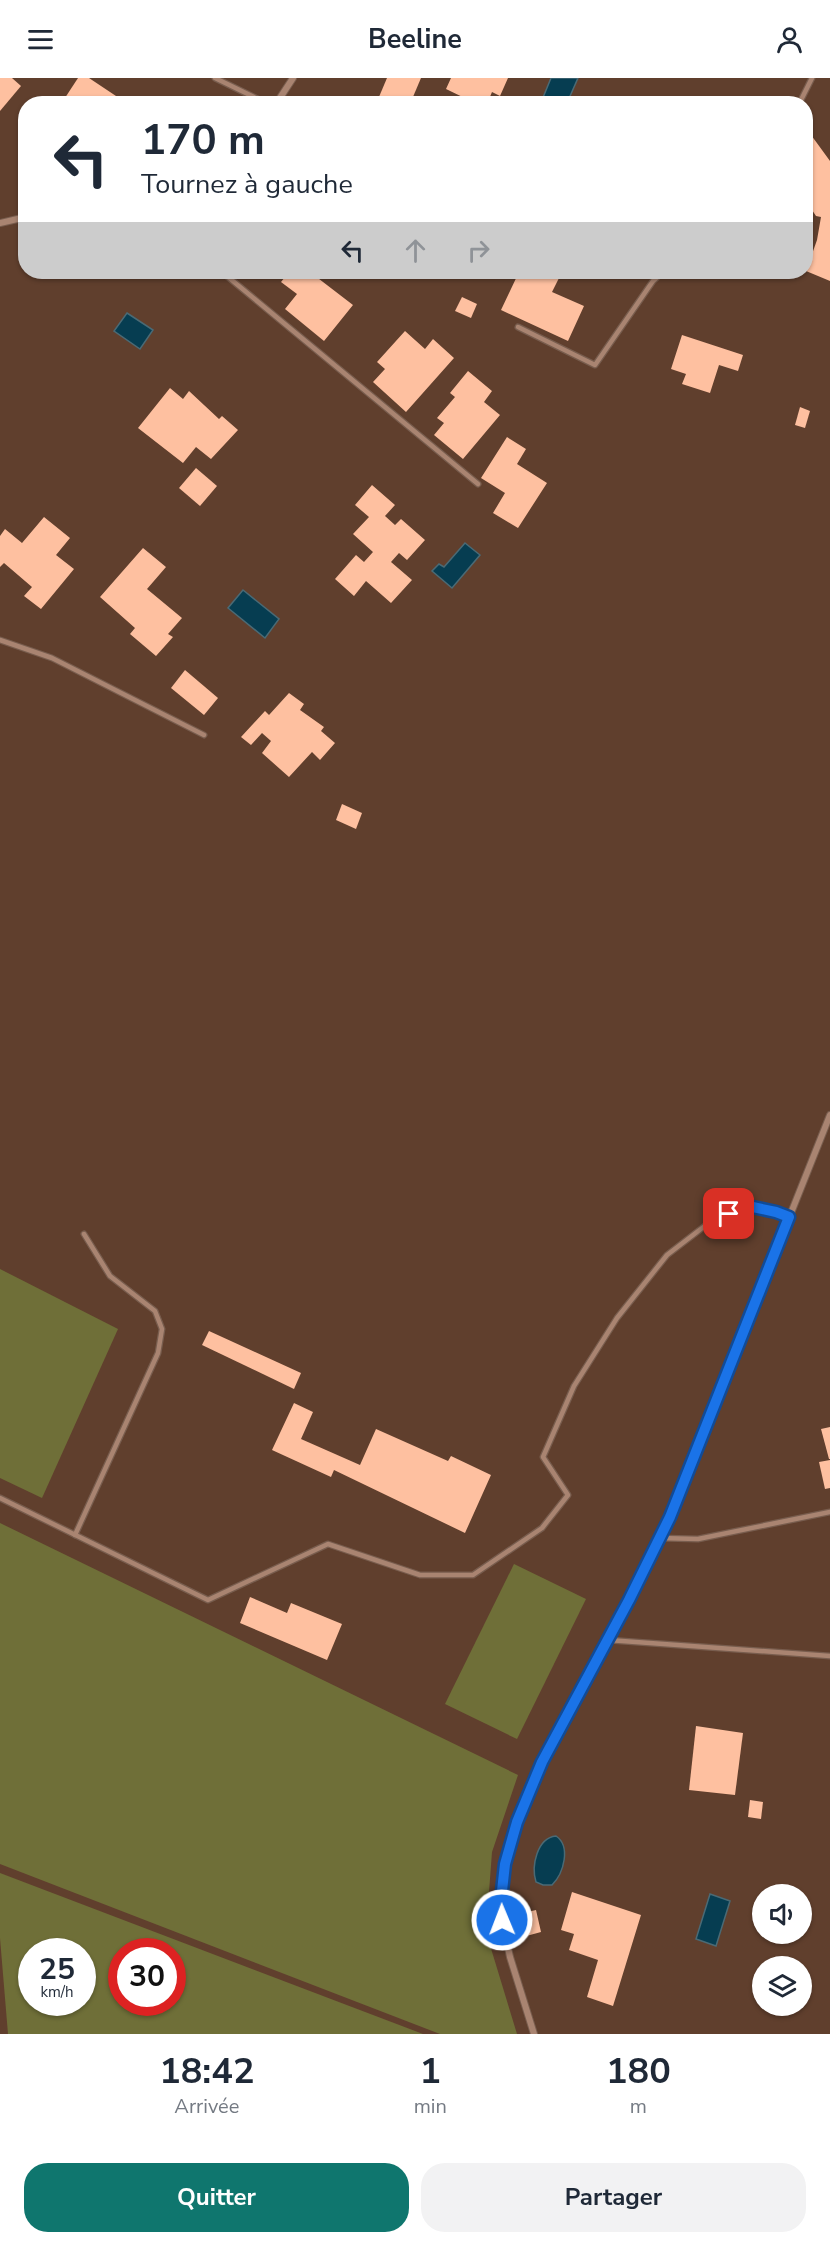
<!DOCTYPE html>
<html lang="fr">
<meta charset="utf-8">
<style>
body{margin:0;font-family:"Nunito Sans",sans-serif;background:#f2f2f3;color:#1f2937;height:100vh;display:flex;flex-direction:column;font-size:22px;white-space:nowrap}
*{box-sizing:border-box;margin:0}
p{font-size:20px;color:#747a83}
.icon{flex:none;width:33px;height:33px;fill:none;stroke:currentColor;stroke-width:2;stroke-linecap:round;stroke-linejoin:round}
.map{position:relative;height:1956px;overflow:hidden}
.panel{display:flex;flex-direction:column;background:#fff;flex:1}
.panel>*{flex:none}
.hud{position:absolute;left:18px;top:18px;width:795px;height:183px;border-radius:24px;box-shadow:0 2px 4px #0004;background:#fff;color:#1f2937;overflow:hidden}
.tools{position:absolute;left:752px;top:1806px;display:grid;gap:12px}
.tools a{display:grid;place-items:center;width:60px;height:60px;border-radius:50%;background:#fff;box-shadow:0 2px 4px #0004;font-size:30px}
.speed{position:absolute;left:18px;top:1860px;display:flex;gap:12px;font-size:30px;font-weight:700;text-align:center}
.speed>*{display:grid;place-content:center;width:78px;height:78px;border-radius:50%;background:#fff;box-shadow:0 2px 4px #0004;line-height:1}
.speed small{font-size:15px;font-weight:400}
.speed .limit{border:9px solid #d22;background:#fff;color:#111}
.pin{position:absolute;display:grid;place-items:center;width:51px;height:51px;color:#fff;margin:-26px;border-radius:12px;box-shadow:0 3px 9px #0006}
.me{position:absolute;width:66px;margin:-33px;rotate:359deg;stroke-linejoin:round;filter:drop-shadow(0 0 4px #0008)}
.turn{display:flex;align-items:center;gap:21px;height:126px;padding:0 24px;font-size:27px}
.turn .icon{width:78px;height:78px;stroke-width:2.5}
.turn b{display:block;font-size:42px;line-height:51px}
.lanes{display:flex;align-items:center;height:57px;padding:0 24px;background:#0003;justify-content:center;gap:30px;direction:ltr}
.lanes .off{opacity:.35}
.eta{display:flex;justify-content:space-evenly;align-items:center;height:102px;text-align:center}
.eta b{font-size:36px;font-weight:700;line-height:42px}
.button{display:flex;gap:12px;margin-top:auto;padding:12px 24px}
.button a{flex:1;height:69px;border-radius:24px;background:#0f766e;color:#fff;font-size:24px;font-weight:700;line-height:69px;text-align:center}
.button a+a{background:#f2f2f3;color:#1f2937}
header{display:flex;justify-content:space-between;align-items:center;height:78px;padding:0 24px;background:#fff;font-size:27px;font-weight:700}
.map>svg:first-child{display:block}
.green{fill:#6f6f38;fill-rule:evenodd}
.water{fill:#063d51;stroke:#4a6a75;stroke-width:1.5}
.building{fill:#fec0a0}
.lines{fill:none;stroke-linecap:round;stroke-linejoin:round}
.service-casing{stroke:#785d4e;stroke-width:7}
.minor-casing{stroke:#785d4e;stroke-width:8}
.service{stroke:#a98471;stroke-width:4.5}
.minor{stroke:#a98471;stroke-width:6}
.route-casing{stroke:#114b97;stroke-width:15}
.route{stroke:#1a73e8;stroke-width:10}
</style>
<header><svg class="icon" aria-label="menu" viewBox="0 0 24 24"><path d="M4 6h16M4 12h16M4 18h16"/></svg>Beeline<svg class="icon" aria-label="person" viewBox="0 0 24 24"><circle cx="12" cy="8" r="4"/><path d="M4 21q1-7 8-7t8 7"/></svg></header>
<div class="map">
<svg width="830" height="1956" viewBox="0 0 830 1956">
<rect width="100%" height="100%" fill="#603f2d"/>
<g class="green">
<path d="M0 1191 118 1251 42 1420 0 1400Z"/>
<path d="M0 1445 518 1697 492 1774 486 1854 517 1956H440L0 1786Z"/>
<path d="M514 1486 586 1521 517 1661 445 1626Z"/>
<path d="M0 1795 423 1956H8L0 1860ZM32 1874H82V1924H32ZM122 1874H172V1924H122Z"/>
</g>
<g class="water">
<path d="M551 0H578L567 25H550L542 22Z"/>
<path d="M127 235 153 252 140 271 114 253Z"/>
<path d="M465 465 480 477 452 510 432 493 439 486 444 489Z"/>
<path d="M243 512 279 541 265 560 228 530Z"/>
<path d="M556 1758C571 1768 564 1795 552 1807H543L536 1804C531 1788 537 1760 556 1758Z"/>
<path d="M710 1816 730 1823 716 1868 696 1861Z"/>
</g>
<g class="building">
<path d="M0 0H12L21 8 0 33Z"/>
<path d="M78 0H89L128 26H61Z"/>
<path d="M387 0H421L410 26H376Z"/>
<path d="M451 0H508L500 18 492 14 487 26H477L446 11Z"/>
<path d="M806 50 830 83V203L806 193 817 162 821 139 816 138 806 123Z"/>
<path d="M289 194H310L353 227 324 263 285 231 297 216 281 204Z"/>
<path d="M519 194H562L552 214 584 228 568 263 501 232Z"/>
<path d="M462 219 477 226 471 240 455 233Z"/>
<path d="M405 253 425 271 433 261 454 280 406 334 373 304 385 291 377 284Z"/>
<path d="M682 257 743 277 738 293 719 287 710 315 682 306 686 296 671 291Z"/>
<path d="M468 293 492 313 484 324 500 337 463 381 434 357 444 345 437 340 455 319 450 315Z"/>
<path d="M170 310 183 321 189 313 219 341 222 338 238 352 211 381 196 369 183 385 138 350Z"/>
<path d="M800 329 810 333 805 350 795 347Z"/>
<path d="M507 359 526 371 517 386 547 405 518 450 493 435 505 415 481 400Z"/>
<path d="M196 390 217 408 200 428 179 410Z"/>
<path d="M372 407 395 427 385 438 395 447 401 441 425 462 407 482 399 475 391 484 412 502 391 525 366 503 354 518 335 501 356 477 364 484 373 474 353 456 369 439 355 427Z"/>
<path d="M44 439 70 460 56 477 74 491 41 531 24 518 32 509 4 485 0 489V458L5 451 22 465Z"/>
<path d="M143 470 166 489 147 511 182 540 168 556 173 559 156 578 130 556 135 550 100 519Z"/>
<path d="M185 592 218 620 204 637 171 610Z"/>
<path d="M289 615 304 626 300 632 324 649 321 653 335 665 320 682 312 674 289 699 262 675 271 663 262 655 251 667 241 659 265 633 269 637Z"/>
<path d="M342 726 362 735 356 751 336 742Z"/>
<path d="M209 1253 301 1295 294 1311 202 1267Z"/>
<path d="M294 1325 313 1334 301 1361 360 1387 376 1351 448 1383 451 1378 491 1397 465 1455 334 1392 331 1399 272 1372Z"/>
<path d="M830 1349V1381H829L821 1351Z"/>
<path d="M830 1382V1410L825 1411 819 1384Z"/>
<path d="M250 1519 287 1535 291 1525 342 1546 327 1582 240 1545Z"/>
<path d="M696 1648 743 1655 735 1717 689 1712Z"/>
<path d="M750 1722 763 1724 761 1741 748 1739Z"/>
<path d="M572 1814 641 1837 613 1928 587 1919 598 1882 569 1872 574 1856 561 1852Z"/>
<path d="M525 1825 527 1834 536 1832 541 1854 519 1860 512 1829Z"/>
</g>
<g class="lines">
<defs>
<g id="service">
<path d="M215 0 268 26"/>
<path d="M799 26 812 0"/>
<path d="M222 194 478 406"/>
<path d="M518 249 595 287 653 203 663 194"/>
<path d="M0 562 52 580 204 657"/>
<path d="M0 1420 208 1522 328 1466 420 1497H473L542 1450 568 1417 543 1379 574 1308 617 1240 667 1177 710 1144 748 1128 776 1134 789 1139"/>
<path d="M75 1457 158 1275 162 1251 155 1233 110 1198 84 1156"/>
<path d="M659 1460 698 1461 830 1434"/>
<path d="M608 1562 830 1578"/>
</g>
<g id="minor">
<path d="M276 26 293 0"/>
<path d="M0 145 26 139"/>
<path d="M534 1956 510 1879 502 1842V1813L505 1786 517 1744 542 1684 629 1523 670 1439 830 1037"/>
</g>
</defs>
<use href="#service" class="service-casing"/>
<use href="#minor" class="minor-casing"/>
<use href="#service" class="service"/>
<use href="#minor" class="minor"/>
</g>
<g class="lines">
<defs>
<path id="route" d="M502 1842V1813L505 1786 517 1744 542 1684 629 1522 670 1439 789 1139 776 1134 748 1128 729 1136"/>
</defs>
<use href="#route" class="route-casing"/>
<use href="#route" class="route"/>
</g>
</svg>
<div class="tools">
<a><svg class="icon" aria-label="sound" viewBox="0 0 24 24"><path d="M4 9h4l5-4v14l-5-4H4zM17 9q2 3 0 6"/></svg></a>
<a><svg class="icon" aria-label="layers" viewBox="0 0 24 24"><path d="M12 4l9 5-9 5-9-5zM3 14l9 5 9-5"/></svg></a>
</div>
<div class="speed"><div>25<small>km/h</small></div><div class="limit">30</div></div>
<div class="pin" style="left:729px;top:1136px;background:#d93025"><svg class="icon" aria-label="arrive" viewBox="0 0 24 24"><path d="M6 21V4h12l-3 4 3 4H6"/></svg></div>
<svg class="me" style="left:502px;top:1842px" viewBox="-20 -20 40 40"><circle r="17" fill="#1a73e8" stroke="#fff" stroke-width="3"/><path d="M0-11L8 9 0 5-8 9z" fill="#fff"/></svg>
<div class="hud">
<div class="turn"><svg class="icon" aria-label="left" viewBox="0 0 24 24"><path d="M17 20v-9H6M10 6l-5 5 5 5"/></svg><div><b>170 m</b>Tournez à gauche</div></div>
<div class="lanes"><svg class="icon" aria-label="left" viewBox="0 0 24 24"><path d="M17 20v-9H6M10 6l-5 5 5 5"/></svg><svg class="icon off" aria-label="ahead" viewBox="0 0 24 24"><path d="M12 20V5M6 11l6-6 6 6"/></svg><svg class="icon off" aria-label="right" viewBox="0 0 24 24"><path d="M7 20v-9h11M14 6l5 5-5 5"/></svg></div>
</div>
</div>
<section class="panel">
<div class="eta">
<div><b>18:42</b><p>Arrivée</p></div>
<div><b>1</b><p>min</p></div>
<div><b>180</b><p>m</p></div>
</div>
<div class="button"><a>Quitter</a><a>Partager</a></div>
</section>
